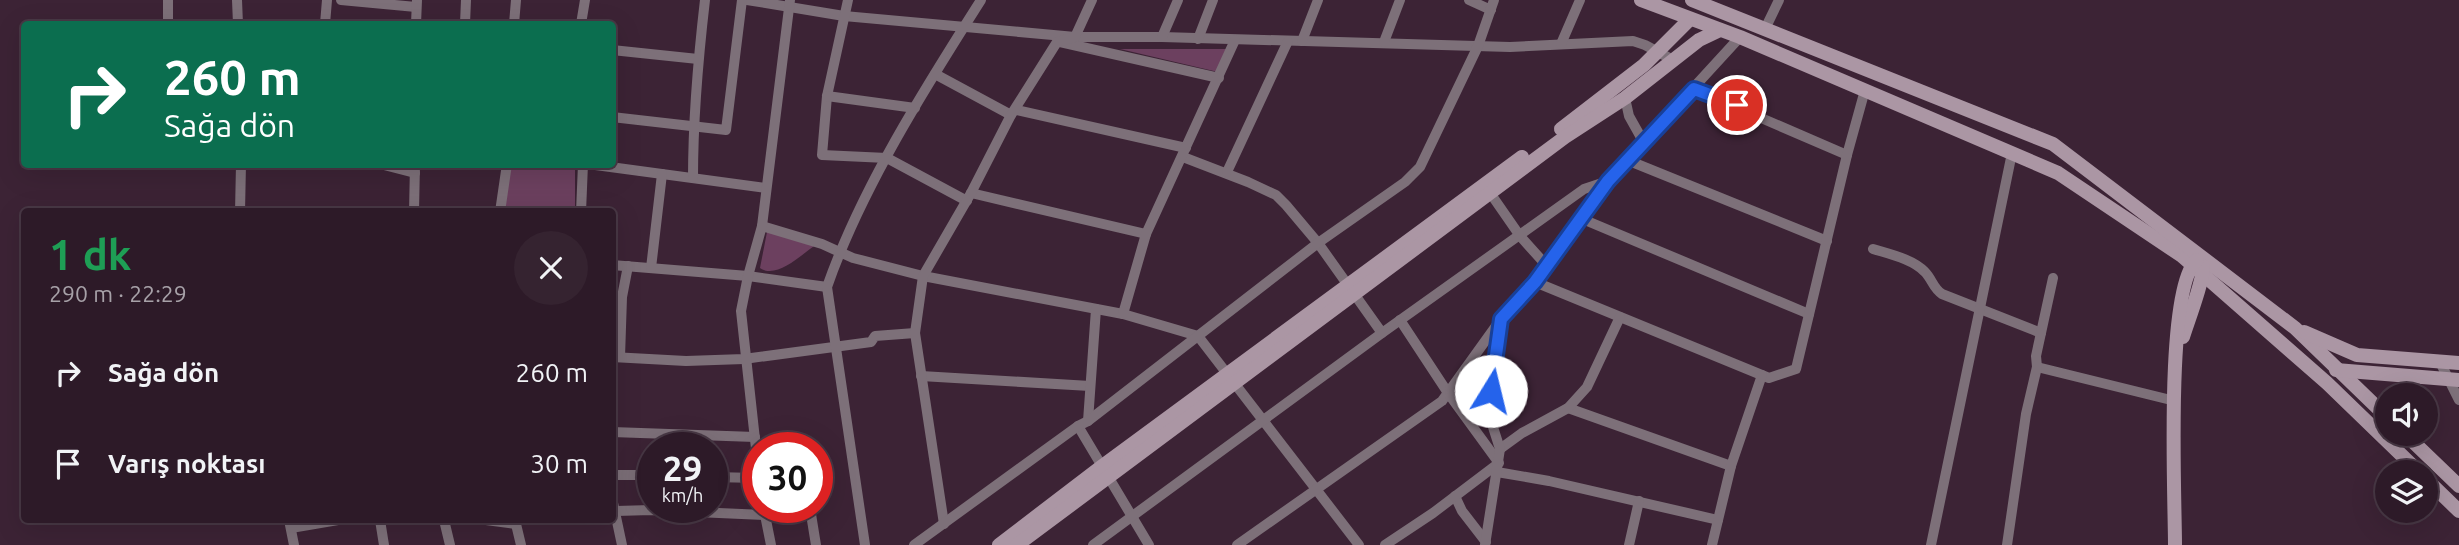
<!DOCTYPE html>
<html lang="tr">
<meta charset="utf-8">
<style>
body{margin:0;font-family:Ubuntu,sans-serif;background:#352330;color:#f1f3f6;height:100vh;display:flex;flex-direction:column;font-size:26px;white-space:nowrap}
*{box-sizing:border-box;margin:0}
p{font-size:23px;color:#a7a1a8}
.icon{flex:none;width:38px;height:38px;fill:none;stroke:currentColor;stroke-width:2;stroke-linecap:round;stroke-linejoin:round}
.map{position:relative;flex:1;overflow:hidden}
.drawer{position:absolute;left:21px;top:208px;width:595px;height:315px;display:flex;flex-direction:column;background:#2d1a28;border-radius:7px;box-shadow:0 7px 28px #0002,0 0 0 2px #483845}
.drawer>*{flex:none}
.guide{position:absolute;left:21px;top:21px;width:595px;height:147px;border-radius:7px;box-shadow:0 7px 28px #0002,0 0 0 2px #483845;background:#0b6e4f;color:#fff;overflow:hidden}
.controls{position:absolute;left:2375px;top:383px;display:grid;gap:14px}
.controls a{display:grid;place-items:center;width:63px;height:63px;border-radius:50%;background:#2d1a28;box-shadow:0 7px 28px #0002,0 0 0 2px #483845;font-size:35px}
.speed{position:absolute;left:637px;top:432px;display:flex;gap:14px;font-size:35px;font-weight:700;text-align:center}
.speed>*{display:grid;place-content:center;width:91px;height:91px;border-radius:50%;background:#2d1a28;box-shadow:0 7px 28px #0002,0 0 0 2px #483845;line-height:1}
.speed small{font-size:18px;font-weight:400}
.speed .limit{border:10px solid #d22;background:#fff;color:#111}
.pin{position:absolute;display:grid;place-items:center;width:60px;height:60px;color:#fff;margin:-30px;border:4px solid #fff;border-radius:50%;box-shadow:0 2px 7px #0007}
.me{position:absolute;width:77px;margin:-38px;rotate:9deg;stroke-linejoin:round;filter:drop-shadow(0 0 5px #0008)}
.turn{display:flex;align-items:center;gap:24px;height:147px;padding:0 28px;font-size:32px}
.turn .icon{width:91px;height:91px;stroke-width:2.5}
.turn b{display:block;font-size:49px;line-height:60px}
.round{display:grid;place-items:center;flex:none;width:74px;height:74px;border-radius:37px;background:#352330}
.overview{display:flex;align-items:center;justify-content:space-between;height:119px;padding:0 28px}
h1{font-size:42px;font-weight:700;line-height:52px;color:#1e9e55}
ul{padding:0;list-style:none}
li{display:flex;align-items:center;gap:21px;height:91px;padding:0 28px}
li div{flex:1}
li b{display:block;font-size:26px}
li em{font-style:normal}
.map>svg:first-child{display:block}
.green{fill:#6c405f}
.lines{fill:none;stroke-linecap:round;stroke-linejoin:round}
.street{stroke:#7d7079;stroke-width:10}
.secondary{stroke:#ab96a4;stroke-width:14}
.route-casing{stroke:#184099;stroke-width:18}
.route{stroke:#2563eb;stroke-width:12}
</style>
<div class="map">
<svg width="2459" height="545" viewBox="0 0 2459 545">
<rect width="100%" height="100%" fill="#3c2335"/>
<g class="green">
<path d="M1120 49H1228L1218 72Z"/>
<path d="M547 164 575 168V212H505L509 165Z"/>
<path d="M767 232 817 244C803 253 777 280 760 268Z"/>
</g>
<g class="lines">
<g class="street">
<path d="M237 0 238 24"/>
<path d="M341 0 416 7"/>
<path d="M747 0 844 16 1075 37H1162L1510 47 1633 41 1645 45 1673 60"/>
<path d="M848 0 827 96 822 155 887 158 967 201"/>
<path d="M1469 0 1491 10"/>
<path d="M168 24V0"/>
<path d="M325 24 327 0"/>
<path d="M416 24 417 0"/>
<path d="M465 24 466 0"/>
<path d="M514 24 516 0"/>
<path d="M581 24 585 0"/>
<path d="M1765 29 1779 0"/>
<path d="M1162 37 1178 0"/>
<path d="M1198 39 1213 0"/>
<path d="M1302 41 1318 0"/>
<path d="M1060 42 1219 78"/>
<path d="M1384 42 1400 0"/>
<path d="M1561 44 1580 0"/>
<path d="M612 50 698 59"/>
<path d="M935 74 1011 115"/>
<path d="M1694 89 1847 155"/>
<path d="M827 96 915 108"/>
<path d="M1625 98 1629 116 1643 141"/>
<path d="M1016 110 1186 148"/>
<path d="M612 117 726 130 742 0"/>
<path d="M1183 157 1248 182 1276 195 1286 205 1318 243 1382 333"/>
<path d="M1627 160 1827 241"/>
<path d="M380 164 415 173"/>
<path d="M588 164 766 188"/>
<path d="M1227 172 1288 41"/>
<path d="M693 178C693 118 698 60 705 0"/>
<path d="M1486 187 1520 236 1546 265"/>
<path d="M971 193 1146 234"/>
<path d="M240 212 241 164"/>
<path d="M414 212 415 164"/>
<path d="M500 212 507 164"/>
<path d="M581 212 583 164"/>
<path d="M1580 218 1809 314"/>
<path d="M762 226 822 244 853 258 923 276 1123 314 1198 336 1359 545"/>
<path d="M1873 249C1889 254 1913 259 1925 272 1932 279 1933 288 1942 294L2041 333"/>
<path d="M612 265 748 276 827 287"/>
<path d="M651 268 662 174"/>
<path d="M1535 282 1769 378 1796 369 1847 155 1865 90"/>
<path d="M1123 314 1146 234 1235 40"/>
<path d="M612 357 686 361 744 359 871 342 875 336 915 333"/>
<path d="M620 357 622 297 628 266"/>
<path d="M2440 362 2459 400"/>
<path d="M2037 367 2175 401"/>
<path d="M921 376 1090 386"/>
<path d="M1568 408 1731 466"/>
<path d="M1088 421 1096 309"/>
<path d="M1078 426 1149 545"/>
<path d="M612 432 755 437"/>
<path d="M1500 449 1522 433 1568 408 1587 387 1620 317"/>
<path d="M758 467 741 311 748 276 762 226 790 0"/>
<path d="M1497 472 1549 481 1718 520"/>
<path d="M612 475H653"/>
<path d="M712 477 758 478"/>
<path d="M1455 496 1462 511 1486 542"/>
<path d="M612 498 622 545"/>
<path d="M810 508 816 545"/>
<path d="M764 510 771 545"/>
<path d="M616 511 651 510 765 515"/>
<path d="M289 520 294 545"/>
<path d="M380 520 384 545"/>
<path d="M444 520 450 545"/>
<path d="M486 520 516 524"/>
<path d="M515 520 521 545"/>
<path d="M944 524 915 333 923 276 971 193 1011 115 1057 42 1075 37 1092 0"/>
<path d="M291 528 338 520"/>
<path d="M865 545 827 287C861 189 925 88 981 0"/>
<path d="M914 545 1078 426 1088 421 1318 243 1405 182 1420 167 1478 46 1494 0"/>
<path d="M1093 545 1382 333 1584 189 1608 181"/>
<path d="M1237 545 1442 401 1501 319 1535 282 1608 181 1740 37"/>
<path d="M1385 545 1433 513 1499 463 1448 393 1400 320"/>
<path d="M1485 545 1500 449 1492 424 1491 391 1501 323"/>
<path d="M1629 545 1639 501"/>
<path d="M1712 545 1731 466 1762 375"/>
<path d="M1931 545 2012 153"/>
<path d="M2007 545 2026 414 2037 367 2036 356 2053 278"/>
</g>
<g class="secondary">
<path d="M1641 0 1740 37 2058 173 2182 256 2327 383 2419 472"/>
<path d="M1692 0 2053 144 2295 328 2387 417"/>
<path d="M1561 129 1644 65 1690 19"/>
<path d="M2304 332 2357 355 2459 363"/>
<path d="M2183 337C2188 321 2204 279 2203 266"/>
<path d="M2336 370 2459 380"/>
<path d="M2405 434 2459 486"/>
<path d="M2426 479 2459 511"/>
<path d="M999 545 1101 467 1522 157"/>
<path d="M1017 545 1565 137 1625 98 1699 40 1720 30"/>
<path d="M2175 545C2175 498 2165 285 2197 260"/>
</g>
</g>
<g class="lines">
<defs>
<path id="route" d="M1491 391 1501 319 1535 282 1608 181 1694 89 1737 105"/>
</defs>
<use href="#route" class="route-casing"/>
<use href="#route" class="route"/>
</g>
</svg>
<div class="controls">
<a><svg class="icon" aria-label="sound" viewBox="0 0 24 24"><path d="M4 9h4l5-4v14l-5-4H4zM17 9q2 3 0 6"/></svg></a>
<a><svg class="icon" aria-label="layers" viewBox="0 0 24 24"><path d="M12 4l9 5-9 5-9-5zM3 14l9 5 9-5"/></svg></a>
</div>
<div class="speed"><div>29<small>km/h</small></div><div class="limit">30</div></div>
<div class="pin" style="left:1737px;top:105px;background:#d93025"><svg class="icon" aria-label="arrive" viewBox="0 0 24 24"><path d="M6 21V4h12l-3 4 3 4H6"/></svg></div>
<svg class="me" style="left:1491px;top:391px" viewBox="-20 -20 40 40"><circle r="19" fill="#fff"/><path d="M0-13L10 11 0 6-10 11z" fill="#2563eb"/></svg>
<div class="guide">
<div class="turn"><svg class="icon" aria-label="right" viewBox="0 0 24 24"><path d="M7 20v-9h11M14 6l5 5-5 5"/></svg><div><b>260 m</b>Sağa dön</div></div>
</div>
<section class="drawer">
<div class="overview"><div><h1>1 dk</h1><p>290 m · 22:29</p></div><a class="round"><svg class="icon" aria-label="close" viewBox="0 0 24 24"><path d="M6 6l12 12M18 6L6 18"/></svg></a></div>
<ul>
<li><svg class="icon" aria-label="right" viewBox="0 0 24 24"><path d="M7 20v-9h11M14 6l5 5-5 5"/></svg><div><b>Sağa dön</b></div><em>260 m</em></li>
<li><svg class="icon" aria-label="arrive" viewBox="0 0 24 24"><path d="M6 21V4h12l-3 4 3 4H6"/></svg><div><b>Varış noktası</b></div><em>30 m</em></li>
</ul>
</section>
</div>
